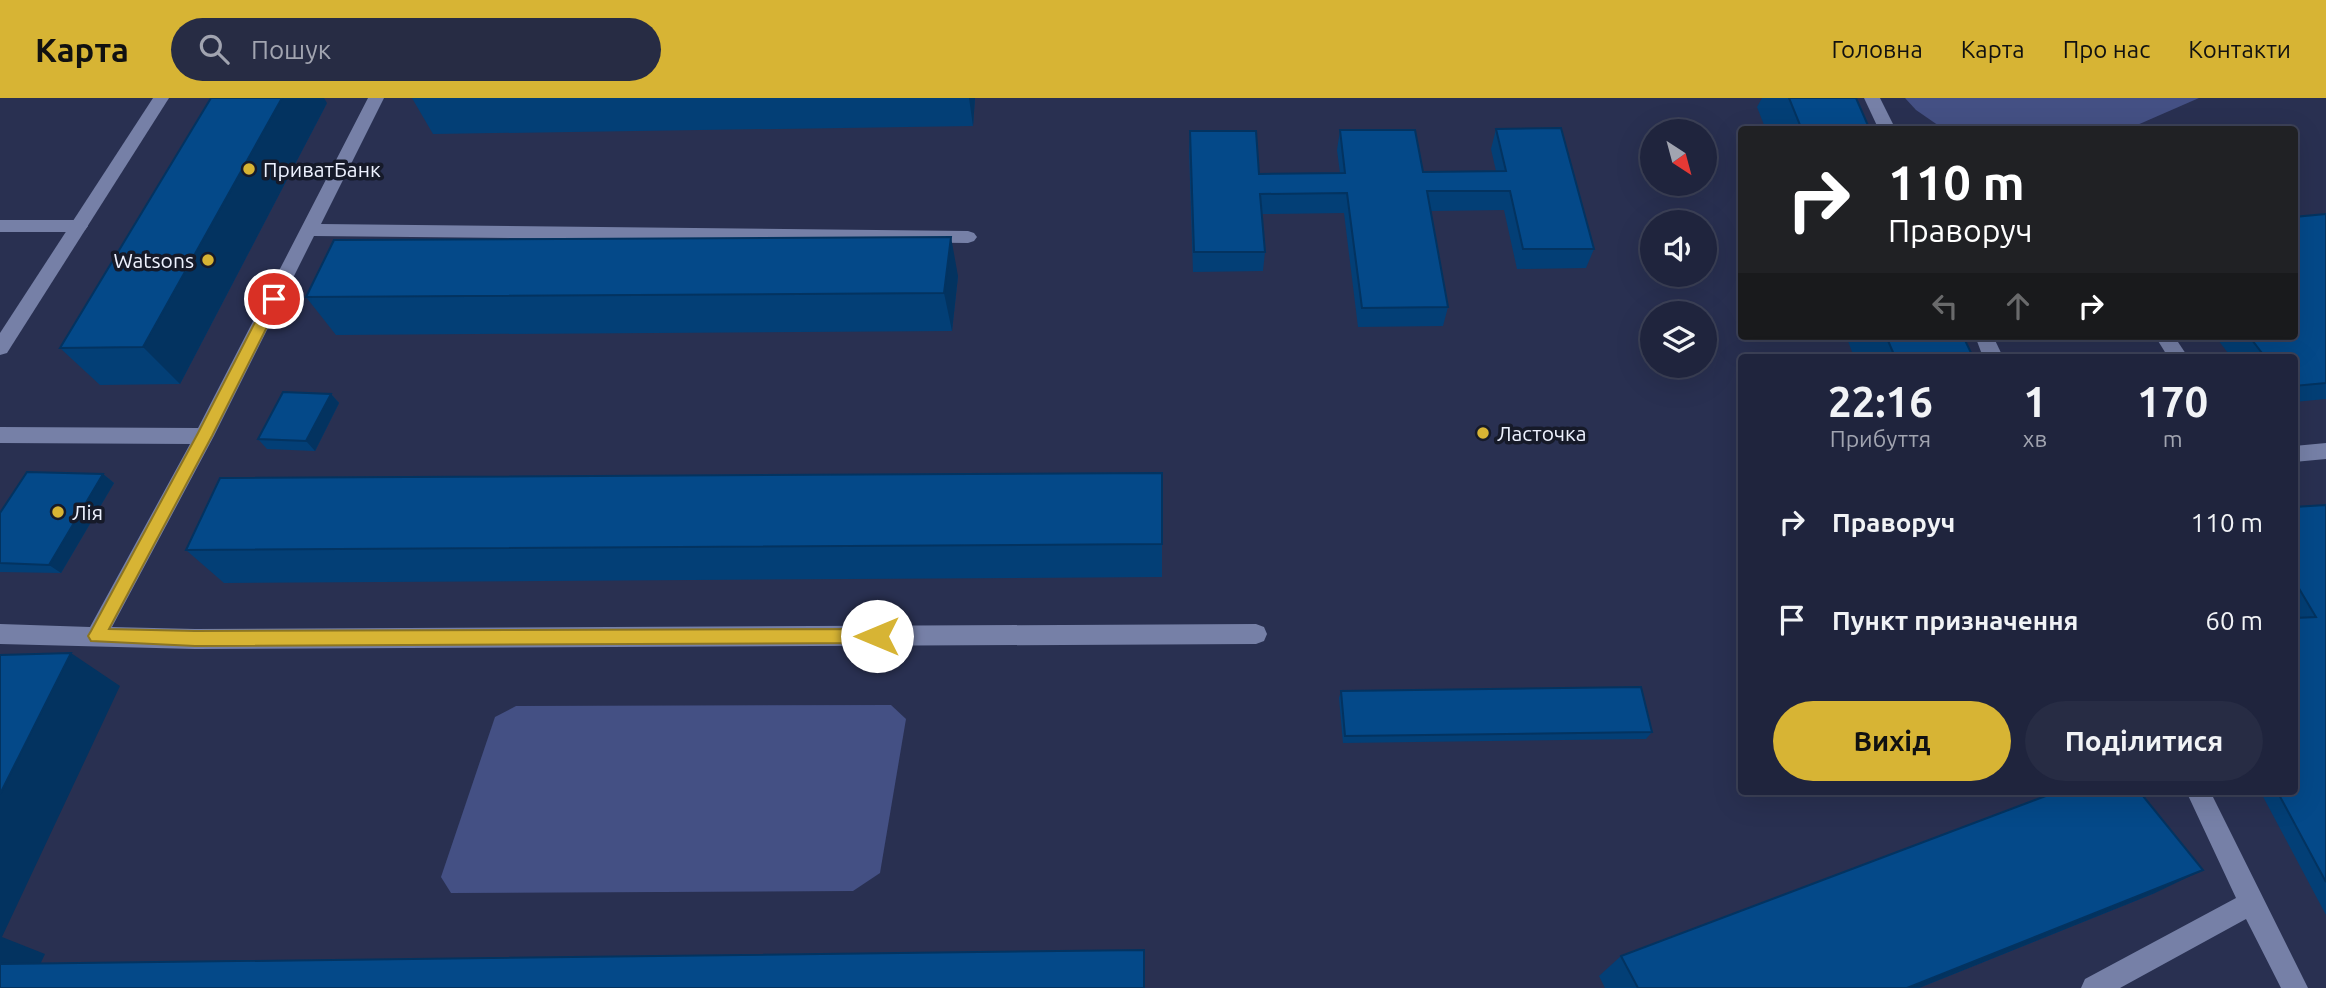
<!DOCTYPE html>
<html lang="uk">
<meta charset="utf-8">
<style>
body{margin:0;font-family:Ubuntu,sans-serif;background:#272c44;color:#f1f3f6;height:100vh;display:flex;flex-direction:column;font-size:26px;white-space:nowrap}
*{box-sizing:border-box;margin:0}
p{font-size:23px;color:#a1a4b0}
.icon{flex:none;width:38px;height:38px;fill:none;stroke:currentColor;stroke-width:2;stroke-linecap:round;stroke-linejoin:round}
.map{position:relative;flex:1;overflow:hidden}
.details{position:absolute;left:1738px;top:256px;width:560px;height:441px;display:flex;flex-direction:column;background:#1f243d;border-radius:7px;box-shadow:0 7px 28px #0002,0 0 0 2px #3c4157}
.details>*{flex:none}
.banner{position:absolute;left:1738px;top:28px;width:560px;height:214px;border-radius:7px;box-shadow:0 7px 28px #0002,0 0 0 2px #3c4157;background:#202124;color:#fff;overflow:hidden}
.needle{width:46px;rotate:144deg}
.buttons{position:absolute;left:1640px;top:21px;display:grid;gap:14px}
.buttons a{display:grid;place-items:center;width:77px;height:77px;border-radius:50%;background:#1f243d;box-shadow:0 7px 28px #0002,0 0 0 2px #3c4157;font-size:35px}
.pin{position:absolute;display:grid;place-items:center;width:60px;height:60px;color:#fff;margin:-30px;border:4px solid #fff;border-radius:50%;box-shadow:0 2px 7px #0007}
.me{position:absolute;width:77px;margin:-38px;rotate:270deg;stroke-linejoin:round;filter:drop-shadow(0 0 5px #0008)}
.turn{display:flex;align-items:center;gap:24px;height:147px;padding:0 35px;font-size:32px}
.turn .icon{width:91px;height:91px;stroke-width:2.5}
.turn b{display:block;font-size:49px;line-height:60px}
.lanes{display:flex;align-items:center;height:66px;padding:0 35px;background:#0003;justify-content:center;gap:35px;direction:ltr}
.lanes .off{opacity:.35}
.eta{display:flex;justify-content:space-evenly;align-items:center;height:119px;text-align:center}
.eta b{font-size:42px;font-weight:700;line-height:49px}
.cta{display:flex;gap:14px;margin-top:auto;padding:14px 35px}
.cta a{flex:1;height:80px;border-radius:42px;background:#d7b434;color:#111;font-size:28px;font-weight:700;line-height:80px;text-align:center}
.cta a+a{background:#272c44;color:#f1f3f6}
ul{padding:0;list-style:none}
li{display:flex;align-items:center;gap:21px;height:98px;padding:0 35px}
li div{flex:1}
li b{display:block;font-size:26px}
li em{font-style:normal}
header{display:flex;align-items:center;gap:42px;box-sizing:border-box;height:98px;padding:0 35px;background:#d7b434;color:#111}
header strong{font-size:33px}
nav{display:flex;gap:38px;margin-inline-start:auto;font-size:24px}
.search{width:490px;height:63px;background:#272c44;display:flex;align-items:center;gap:18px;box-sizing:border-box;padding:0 24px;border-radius:38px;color:#a1a4b0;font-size:26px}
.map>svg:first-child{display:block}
.green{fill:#445084}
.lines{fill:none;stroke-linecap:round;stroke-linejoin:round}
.lane{fill:#7680a7;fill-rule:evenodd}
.street{fill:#7680a7;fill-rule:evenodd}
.wall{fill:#033f76}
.shaded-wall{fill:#033360}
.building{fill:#044989;stroke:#033360;stroke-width:2}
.route{fill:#d7b434;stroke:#8c7522;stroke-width:2}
.poi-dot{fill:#d7b434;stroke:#161a29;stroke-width:2.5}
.labels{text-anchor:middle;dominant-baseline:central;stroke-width:7;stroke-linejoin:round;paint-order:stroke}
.poi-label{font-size:21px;fill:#eef2ff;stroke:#161a29;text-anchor:start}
</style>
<header>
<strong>Карта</strong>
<div class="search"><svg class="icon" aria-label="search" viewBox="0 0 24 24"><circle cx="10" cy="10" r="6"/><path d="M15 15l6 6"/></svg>Пошук</div>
<nav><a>Головна</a><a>Карта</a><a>Про нас</a><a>Контакти</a></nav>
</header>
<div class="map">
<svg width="2326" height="890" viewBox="0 0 2326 890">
<rect width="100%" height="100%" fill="#293051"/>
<g class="green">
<path d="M1905 0H2199L2128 31 1945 32 1916 12Z"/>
<path d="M891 607 906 621 880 775 853 793 451 795 441 779 495 619 516 608Z"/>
</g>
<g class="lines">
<g class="lane">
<path d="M368 0H384L321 126 968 133 974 135 977 139 974 143 968 145 314 138 214 338 112 529 195 531 1256 526 1264 529 1267 536 1264 543 1256 546 195 551 0 546V526L90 529 190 346 0 345V329L198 330Z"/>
<path d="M1864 0H1880L1896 32H1879Z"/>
<path d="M0 122H79L85 124 88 128 85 132 79 134H0Z"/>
<path d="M1975 238H1993L2003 259H1983Z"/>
<path d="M2155 238H2174L2188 259H2168Z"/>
<path d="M2326 345V361L2294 364V348Z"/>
<path d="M2186 693H2210L2308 890H2281L2246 821 2120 890H2081L2085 881 2236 800Z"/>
</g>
<path class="street" d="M153 0H169L7 255 0 257V235Z"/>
</g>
<g class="wall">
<path d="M412 0H975L973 28 433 36Z"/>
<path d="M1762 0H1856L1870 32H1766L1757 9Z"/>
<path d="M327 5 180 286 100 287 60 250Z"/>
<path d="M1496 31 1594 151 1586 170 1517 171 1504 112 1431 113 1448 209 1443 228 1358 229 1344 115 1262 116 1265 154 1263 173 1193 174 1189 53 1190 33 1259 76 1340 75 1337 52 1340 32 1423 74 1496 73 1491 51Z"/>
<path d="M2326 116V301L2294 304V259H2231L2215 238H2294Z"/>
<path d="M958 178 952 233 336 237 306 199Z"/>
<path d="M1846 238H1963L1973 259H1854Z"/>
<path d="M331 296 339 305 315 353 267 351 258 341Z"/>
<path d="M1162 375V479L224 485 186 452Z"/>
<path d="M103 376 114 385 61 475 0 474V415Z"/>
<path d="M2326 407V817L2260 693H2294L2299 519 2294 512V409Z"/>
<path d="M1341 593 1652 634 1646 641 1343 645 1339 600Z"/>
<path d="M2155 795 1919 890H1605L1599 878 1621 858Z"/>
</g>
<g class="shaded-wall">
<path d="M282 0H324L327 5 180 286 143 249Z"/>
<path d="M969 0H975L973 28Z"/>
<path d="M951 139 958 178 952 233 944 195Z"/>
<path d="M331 296 339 305 315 353 306 343Z"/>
<path d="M103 376 114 385 61 475 49 467Z"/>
<path d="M71 555 120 588 2 839 45 856 29 890H0V696Z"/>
<path d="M2203 772 2155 795 1919 890H1907Z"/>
</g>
<g class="building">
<path d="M211 0H282L143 249 60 250Z"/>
<path d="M1789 0H1856L1870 32H1802Z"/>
<path d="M1561 30 1594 151H1523L1510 93H1427L1448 209 1362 210 1347 95 1260 96 1265 154H1194L1190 33H1256L1259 76 1345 75 1340 32H1415L1423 74 1506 73 1496 31Z"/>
<path d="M2326 116V285L2294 288V259H2265L2249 238H2294V119Z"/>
<path d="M951 139 944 195 306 199 334 142Z"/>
<path d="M1886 238H1963L1973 259H1895Z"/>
<path d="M283 294 331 296 306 343 258 341Z"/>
<path d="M27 374 103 376 49 467 0 465V415Z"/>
<path d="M1162 375V446L186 452 220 380Z"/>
<path d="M2326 407V784L2277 693H2294V520L2316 519 2294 482V409Z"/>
<path d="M71 555 0 696V557Z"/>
<path d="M1641 589 1652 634 1345 638 1341 593Z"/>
<path d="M2059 693H2139L2203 772 1907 890H1638L1621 858Z"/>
<path d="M1144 852V890H0V866Z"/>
</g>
<path class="route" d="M274 196 281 201 212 338 109 531 195 533 877 531 883 533 885 538 883 543 877 545 195 548 91 543 88 538 91 533 198 335 267 201Z"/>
<g class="poi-dot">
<circle cx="249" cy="71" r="7"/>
<circle cx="208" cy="162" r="7"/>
<circle cx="1483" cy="335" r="7"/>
<circle cx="58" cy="414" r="7"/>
</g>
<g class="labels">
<g class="poi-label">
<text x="263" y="71">ПриватБанк</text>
<text x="194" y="162" text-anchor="end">Watsons</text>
<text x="1497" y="335">Ласточка</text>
<text x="72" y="414">Лія</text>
</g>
</g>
</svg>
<div class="buttons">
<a><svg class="needle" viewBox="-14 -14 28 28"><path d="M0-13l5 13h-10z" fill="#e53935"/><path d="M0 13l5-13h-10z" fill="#a1a4b0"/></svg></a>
<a><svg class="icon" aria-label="sound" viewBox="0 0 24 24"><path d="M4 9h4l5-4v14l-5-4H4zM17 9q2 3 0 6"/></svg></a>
<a><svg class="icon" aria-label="layers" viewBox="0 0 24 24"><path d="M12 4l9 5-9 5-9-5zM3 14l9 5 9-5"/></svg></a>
</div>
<div class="pin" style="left:274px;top:201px;background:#d93025"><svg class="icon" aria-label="arrive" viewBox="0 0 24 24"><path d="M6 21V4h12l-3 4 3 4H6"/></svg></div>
<svg class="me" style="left:877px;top:538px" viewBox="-20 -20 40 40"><circle r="19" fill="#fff"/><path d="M0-13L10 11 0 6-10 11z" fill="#d7b434"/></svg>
<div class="banner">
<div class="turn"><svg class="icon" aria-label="right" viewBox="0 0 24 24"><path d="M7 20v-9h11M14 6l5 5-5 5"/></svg><div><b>110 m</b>Праворуч</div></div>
<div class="lanes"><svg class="icon off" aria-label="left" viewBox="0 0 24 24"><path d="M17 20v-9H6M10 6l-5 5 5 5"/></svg><svg class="icon off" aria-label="ahead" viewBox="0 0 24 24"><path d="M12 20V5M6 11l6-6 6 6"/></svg><svg class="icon" aria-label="right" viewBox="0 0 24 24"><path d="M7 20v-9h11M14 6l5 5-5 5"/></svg></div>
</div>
<section class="details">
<div class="eta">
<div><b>22:16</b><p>Прибуття</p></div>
<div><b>1</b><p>хв</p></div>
<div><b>170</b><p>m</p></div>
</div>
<ul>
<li><svg class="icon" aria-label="right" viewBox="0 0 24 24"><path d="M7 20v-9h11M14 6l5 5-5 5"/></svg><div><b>Праворуч</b></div><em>110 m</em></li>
<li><svg class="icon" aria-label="arrive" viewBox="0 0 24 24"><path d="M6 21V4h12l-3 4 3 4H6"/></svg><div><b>Пункт призначення</b></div><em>60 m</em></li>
</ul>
<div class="cta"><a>Вихід</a><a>Поділитися</a></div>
</section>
</div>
